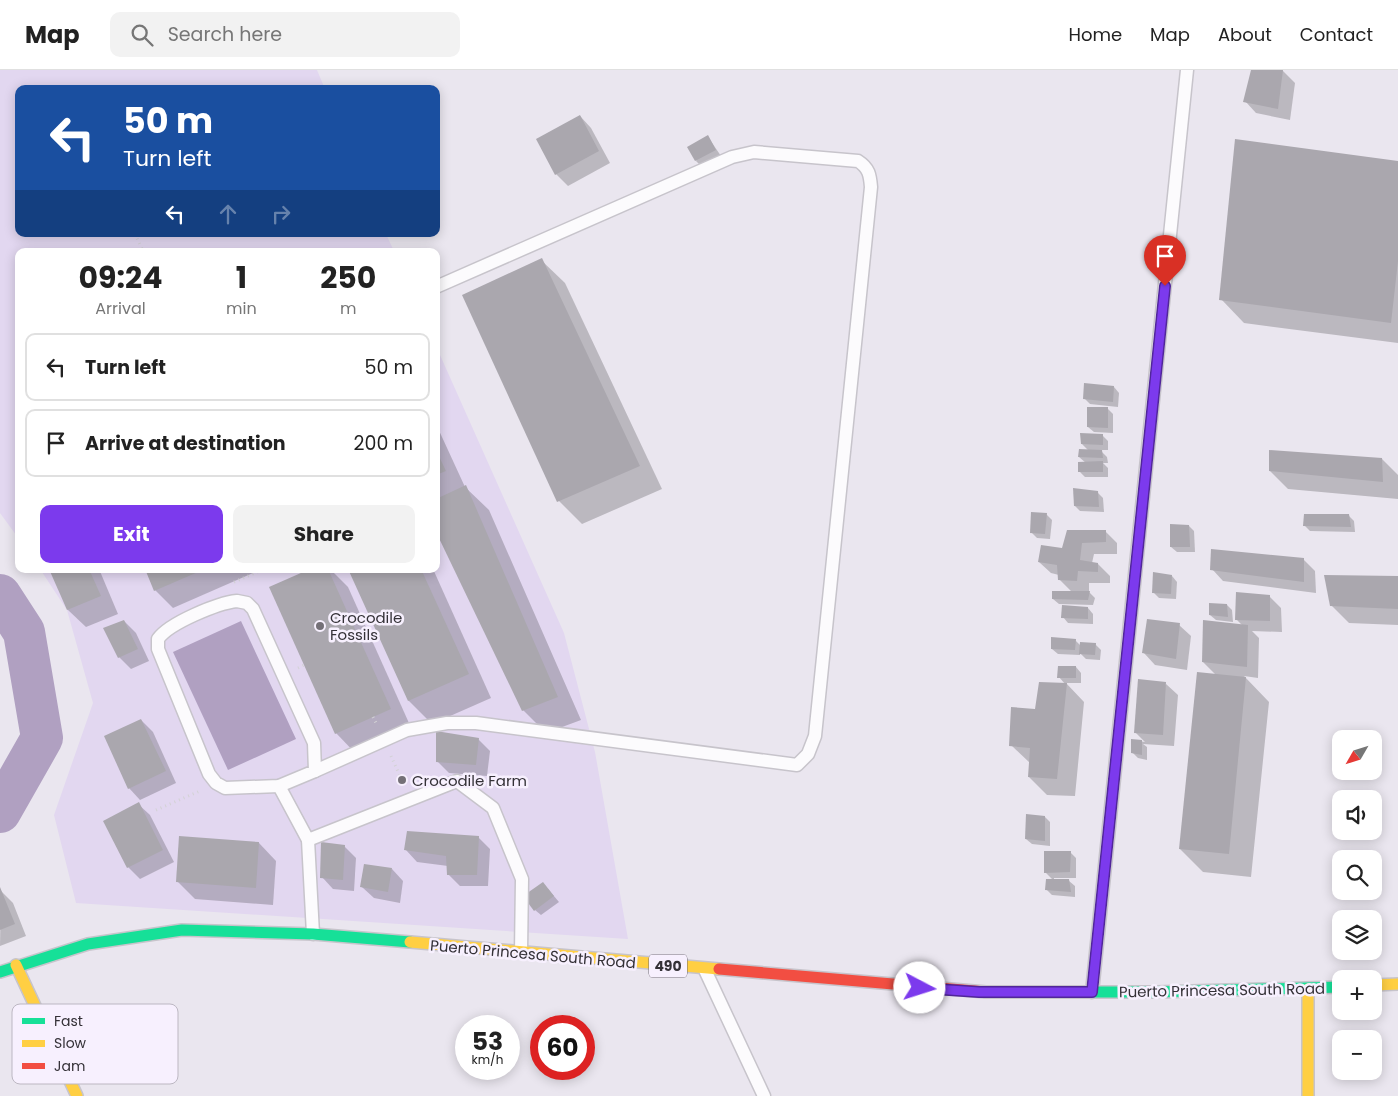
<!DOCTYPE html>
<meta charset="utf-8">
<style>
body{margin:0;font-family:Poppins,sans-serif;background:#f2f2f2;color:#222;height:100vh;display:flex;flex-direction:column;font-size:19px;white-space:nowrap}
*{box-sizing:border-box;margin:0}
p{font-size:16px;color:#767676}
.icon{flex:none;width:28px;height:28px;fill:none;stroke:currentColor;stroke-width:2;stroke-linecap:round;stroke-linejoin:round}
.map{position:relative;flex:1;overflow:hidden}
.side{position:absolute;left:15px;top:178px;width:425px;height:325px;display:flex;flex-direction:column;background:#fff;border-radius:10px;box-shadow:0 2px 12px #0003}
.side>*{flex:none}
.guide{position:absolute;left:15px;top:15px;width:425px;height:152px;border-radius:10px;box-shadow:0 2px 12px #0003;background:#1a4fa0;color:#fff;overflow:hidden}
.needle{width:32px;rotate:231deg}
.fabs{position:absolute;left:1332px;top:660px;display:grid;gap:10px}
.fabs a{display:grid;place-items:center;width:50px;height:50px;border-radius:10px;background:#fff;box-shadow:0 2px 12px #0003;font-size:25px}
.speed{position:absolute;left:455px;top:945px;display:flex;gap:10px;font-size:25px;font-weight:700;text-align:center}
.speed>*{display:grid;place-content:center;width:65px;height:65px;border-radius:50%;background:#fff;box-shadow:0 2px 12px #0003;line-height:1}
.speed small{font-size:12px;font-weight:400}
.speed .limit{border:8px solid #d22;background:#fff;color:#111}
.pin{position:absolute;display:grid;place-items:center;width:42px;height:42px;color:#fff;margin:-51px -21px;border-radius:50% 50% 50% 0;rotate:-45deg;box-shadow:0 0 5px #0007}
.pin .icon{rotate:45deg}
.me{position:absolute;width:55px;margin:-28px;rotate:95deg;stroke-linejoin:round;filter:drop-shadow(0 0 4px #0008)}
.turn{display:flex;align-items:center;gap:18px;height:105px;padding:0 25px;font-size:22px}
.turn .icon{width:65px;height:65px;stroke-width:2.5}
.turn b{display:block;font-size:35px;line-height:42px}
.lanes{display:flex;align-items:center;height:48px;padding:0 25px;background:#0003;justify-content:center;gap:25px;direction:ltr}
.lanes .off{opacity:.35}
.eta{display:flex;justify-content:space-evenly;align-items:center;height:85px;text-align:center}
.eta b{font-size:30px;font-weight:700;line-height:35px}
.cta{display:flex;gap:10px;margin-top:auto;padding:10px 25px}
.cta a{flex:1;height:58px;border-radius:10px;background:#7c3aed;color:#fff;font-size:20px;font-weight:700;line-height:58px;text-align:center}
.cta a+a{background:#f2f2f2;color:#222}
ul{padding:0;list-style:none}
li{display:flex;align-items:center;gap:15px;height:68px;margin:0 10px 8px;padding:0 15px;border:2px solid #e0e0e0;border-radius:10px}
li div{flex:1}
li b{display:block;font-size:19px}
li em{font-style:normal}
header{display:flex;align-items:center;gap:30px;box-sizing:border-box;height:70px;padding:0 25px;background:#fff;border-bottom:1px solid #e0e0e0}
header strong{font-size:24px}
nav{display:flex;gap:28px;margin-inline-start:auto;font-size:18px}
.search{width:350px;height:45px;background:#f2f2f2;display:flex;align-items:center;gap:12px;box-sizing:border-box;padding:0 18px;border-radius:10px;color:#767676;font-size:19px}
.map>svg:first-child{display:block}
.green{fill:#e2d7f0}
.water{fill:#b0a0c1}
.shadow{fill:#0003}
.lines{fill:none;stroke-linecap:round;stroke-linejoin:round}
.river{stroke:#b0a0c1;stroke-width:42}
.building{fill:#aaa7ae}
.lane-casing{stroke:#c7c4cb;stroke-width:15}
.fast-casing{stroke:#c7c4cb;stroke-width:14}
.slow-casing{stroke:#c7c4cb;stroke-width:14}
.jam-casing{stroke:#c7c4cb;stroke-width:14}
.path{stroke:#d3d2d5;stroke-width:3;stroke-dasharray:1 4;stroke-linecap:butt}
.lane{stroke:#fcfbfd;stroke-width:12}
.fast{stroke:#16e098;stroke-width:11}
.slow{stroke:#ffcf43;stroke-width:11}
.jam{stroke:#f24e42;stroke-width:11}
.route-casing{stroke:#51269a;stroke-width:12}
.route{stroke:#7c3aed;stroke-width:9}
.poi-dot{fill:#747077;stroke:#f7f0fe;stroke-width:2}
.labels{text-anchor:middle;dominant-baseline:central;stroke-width:5;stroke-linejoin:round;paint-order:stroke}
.shield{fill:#f7f0fe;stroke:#6e6a73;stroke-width:1}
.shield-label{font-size:14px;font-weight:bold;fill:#343137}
.poi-label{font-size:15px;fill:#343137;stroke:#f7f0fe;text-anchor:start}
.street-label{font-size:15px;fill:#343137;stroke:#f7f0fe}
.key{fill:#f7f0fe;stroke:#bcb7c2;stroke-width:1}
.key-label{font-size:14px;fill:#343137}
</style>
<header>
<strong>Map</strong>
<div class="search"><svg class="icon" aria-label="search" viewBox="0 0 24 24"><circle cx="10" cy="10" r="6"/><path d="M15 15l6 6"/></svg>Search here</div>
<nav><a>Home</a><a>Map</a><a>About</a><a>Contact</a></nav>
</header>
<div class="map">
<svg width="1398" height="1026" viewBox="0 0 1398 1026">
<rect width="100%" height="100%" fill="#eae6ef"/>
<g class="green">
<path d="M0 0H317L325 19H19V164H386L394 181H19V469L0 443Z"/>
<path d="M436 276 564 563 595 682 628 869 76 833 54 745 93 633 67 540 40 499H436Z"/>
</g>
<path class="water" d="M241 551 296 669 228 700 173 582Z"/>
<g class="shadow">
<path d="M1252 0 1283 1 1295 13 1290 50 1256 43 1245 31Z"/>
<path d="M580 46 591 58 610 93 568 116 556 104Z"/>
<path d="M708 67 721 86 701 96 696 91Z"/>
<path d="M1398 92V273L1244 253 1221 229Z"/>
<path d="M541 190 565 213 662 419 582 454 559 431 464 225Z"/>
<path d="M1114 317 1119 323 1118 337 1090 334 1084 328Z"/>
<path d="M1107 338 1113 344V363L1094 362 1088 357Z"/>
<path d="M436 354 465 417 489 440 581 650 546 663 523 640 436 459Z"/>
<path d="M1103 366 1108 371V380H1100L1107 387 1108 393H1103L1108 398V407H1085L1080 402 1086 393 1079 387 1089 381 1082 374Z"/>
<path d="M1382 389 1398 405V429L1288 419 1270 401Z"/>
<path d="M1097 422 1103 428 1104 442 1080 441 1075 436Z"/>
<path d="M1046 444 1052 450 1050 469 1037 468 1031 462Z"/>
<path d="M1348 445 1354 451 1355 462 1310 461 1304 455Z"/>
<path d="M1189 456 1194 461 1195 482H1177L1171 477Z"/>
<path d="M1105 461 1117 473V484H1094L1092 493 1098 494 1110 506V513H1089V522L1095 528 1093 535 1059 534 1053 529 1072 522 1059 509V505L1051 503 1039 492Z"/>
<path d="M1303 489 1315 501 1316 523 1223 511 1212 499Z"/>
<path d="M51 499H99L118 544 86 557 68 540Z"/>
<path d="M146 499H251L253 503 173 538 155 520Z"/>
<path d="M313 499H330L348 517 413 662 359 687 336 663 271 517Z"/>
<path d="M350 499H433L491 628 432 654 409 631Z"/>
<path d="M1172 506 1177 512 1176 529 1159 528 1153 522Z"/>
<path d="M1398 507V555L1349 553 1331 535Z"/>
<path d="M1269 526 1281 538 1282 562 1252 561 1259 568 1258 608 1244 606 1269 632 1251 807 1203 802 1180 779 1216 605 1203 592 1243 556 1237 550Z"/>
<path d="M1227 535 1232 540 1233 552 1216 550 1210 545Z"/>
<path d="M1088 538 1093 544V554L1068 553 1063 547Z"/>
<path d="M124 551 136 563 149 591 131 599 119 587Z"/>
<path d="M1179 555 1191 566 1187 600 1155 595 1144 583Z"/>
<path d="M1075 570 1081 576 1095 574 1101 580 1100 590 1086 589 1080 583V585L1058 584 1052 579Z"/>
<path d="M1076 597 1081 603V613H1066L1084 632 1075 726 1047 725 1029 707 1030 693 1011 675 1036 641 1065 614 1059 607Z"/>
<path d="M1166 614 1178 625 1174 676 1143 674 1147 677V690L1138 688 1133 683V670L1145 672 1135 662Z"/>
<path d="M141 650 153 662 176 713 140 730 129 718Z"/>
<path d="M478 669 490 681 487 706 449 703 437 691Z"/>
<path d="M138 734 150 745 174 792 140 809 128 797Z"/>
<path d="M1045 747 1050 752V776L1032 774 1026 769Z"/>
<path d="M478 767 490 779 488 816H460L448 804V796L417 792 406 780Z"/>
<path d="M259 773 276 791 273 835 195 829 177 811Z"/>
<path d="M344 776 356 788 354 821 333 819 322 807Z"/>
<path d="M1070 782 1076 788V808H1054V810L1069 811 1075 816V827L1052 825 1046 819 1053 810 1045 802Z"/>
<path d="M392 799 403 811 400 833 374 828 362 817Z"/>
<path d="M548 819 559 832 541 845 535 840Z"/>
<path d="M1 821 13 833 26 866 0 876Z"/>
</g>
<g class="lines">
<path class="river" d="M0 525 24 562 42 668 0 742"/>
</g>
<g class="building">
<path d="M1251 0H1283L1278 39 1243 32Z"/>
<path d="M580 45 599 81 555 105 536 69Z"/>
<path d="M708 65 716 80 695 91 687 77Z"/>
<path d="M1235 69 1398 91V191L1391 253 1219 230Z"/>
<path d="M542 188 640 396 557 432 462 225Z"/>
<path d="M1084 313 1114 316 1113 332 1083 329Z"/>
<path d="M1087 337H1108V358L1087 357Z"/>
<path d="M1080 363 1103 364V375L1081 374Z"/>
<path d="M1079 379 1102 380 1103 388 1078 387Z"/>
<path d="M436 380 446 401 436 405Z"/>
<path d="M1269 380 1382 388 1383 412 1269 401Z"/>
<path d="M1103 391V402H1078V392Z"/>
<path d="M466 415 558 627 522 641 436 462V429Z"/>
<path d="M1073 418 1098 421 1099 437 1074 436Z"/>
<path d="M1031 442 1047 443 1045 464 1030 463Z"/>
<path d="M1304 444H1349L1351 457 1303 456Z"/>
<path d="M1170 454 1189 455 1190 477H1170Z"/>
<path d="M1067 460H1106V472L1082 473 1080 490 1098 493V502L1078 501 1077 511 1058 510 1057 495 1038 492 1041 475 1062 478Z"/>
<path d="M1211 479 1304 488V512L1210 500Z"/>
<path d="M49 499H89L101 526 67 540Z"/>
<path d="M145 499H205L154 521Z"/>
<path d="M310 499H328L391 639 335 664 269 517Z"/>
<path d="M348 499H421L469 604 408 631Z"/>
<path d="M1153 502 1172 505 1171 524 1152 523Z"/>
<path d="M1324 505 1398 506V539L1330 536Z"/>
<path d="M1052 521H1090L1088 530 1052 529Z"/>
<path d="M1236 522 1270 525V551L1235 550Z"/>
<path d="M1209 533 1227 534 1228 547 1209 545Z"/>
<path d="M1062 535 1088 537V549L1061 548Z"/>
<path d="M1147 549 1180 553 1176 589 1142 583Z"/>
<path d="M124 550 138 579 118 588 103 558Z"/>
<path d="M1203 550 1248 555 1247 597 1202 592Z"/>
<path d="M1051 567 1076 569 1075 580 1051 579Z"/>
<path d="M1080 572 1096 573 1095 585 1079 584Z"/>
<path d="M1058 596H1076V608H1057Z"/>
<path d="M1197 602 1246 607 1229 784 1179 779Z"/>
<path d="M1138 609 1166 612 1163 665 1134 663Z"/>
<path d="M1039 612 1067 613 1057 709 1028 707 1030 678 1009 676 1011 637 1035 639Z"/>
<path d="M141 649 166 701 128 719 104 666Z"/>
<path d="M436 661 479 668 476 695 436 692Z"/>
<path d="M1131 669 1142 670V685L1131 683Z"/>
<path d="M139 732 163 780 127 798 103 751Z"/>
<path d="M1026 744 1045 746V771L1025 769Z"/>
<path d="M407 761 479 766 477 805H447L446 786 404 780Z"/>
<path d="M179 766 259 772 256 818 176 812Z"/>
<path d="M321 772 345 775 343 810 320 808Z"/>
<path d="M1044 781H1071L1070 802 1044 803Z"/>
<path d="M364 794 392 798 388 822 360 817Z"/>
<path d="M1046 809H1069L1071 822 1045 820Z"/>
<path d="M543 812 554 826 534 841 523 826Z"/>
<path d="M0 817 15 854 0 860Z"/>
</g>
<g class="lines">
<defs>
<g id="lane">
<path d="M237 531 247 533 253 539 314 673 315 701 279 716 225 718 216 713 209 704 158 579V569C169 553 218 533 237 531Z"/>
<path d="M315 701 407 660 447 653H476L797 695 808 684 815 666 871 117C870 105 869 98 858 91L754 82 732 87 436 217"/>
<path d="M279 716 308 770 313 864"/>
<path d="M308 770 457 711 493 738 522 809 521 882"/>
<path d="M705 900 764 1026"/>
<path d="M1092 922 1187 0"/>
</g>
<g id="fast">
<path d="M0 902 88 874 182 860 313 864 410 872"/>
<path d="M986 922H1156L1341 917"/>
</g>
<g id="slow">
<path d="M410 872 719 899"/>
<path d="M16 895 77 1026"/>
<path d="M1374 915 1398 914"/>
<path d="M1308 919V1026"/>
</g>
<path id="jam" d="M719 899 986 922"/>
</defs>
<use href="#lane" class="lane-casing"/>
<use href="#fast" class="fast-casing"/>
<use href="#slow" class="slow-casing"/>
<use href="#jam" class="jam-casing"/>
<g class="path">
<path d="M135 164 143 181"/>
<path d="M305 499 306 501"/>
<path d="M234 512 264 499"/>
<path d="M298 598 304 595"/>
<path d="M373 647 377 655"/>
<path d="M391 686 404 715"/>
<path d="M156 740 200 721"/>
</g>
<use href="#lane" class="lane"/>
<use href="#fast" class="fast"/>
<use href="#slow" class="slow"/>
<use href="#jam" class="jam"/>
</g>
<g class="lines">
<defs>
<path id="route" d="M920 918 979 922H1092L1165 216"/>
</defs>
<use href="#route" class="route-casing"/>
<use href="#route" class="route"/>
</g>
<g class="poi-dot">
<circle cx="320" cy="556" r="5"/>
<circle cx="402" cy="710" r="5"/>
</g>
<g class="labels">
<rect class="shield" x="649" y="884.5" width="38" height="23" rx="4"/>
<g class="shield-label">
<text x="668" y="896">490</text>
</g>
<g class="poi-label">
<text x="330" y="547">Crocodile<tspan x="330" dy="17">Fossils</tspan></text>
<text x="412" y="710">Crocodile Farm</text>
</g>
<g class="street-label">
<text transform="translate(533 884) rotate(5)">Puerto Princesa South Road</text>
<text transform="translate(1222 920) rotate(-1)">Puerto Princesa South Road</text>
</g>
</g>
<rect x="12" y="934" width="166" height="80" rx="8" class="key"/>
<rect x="22" y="948" width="23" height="6" fill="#16e098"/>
<rect x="22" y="970" width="23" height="7" fill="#ffcf43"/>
<rect x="22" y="993" width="23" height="6" fill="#f24e42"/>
<g class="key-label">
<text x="54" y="956">Fast</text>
<text x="54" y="978">Slow</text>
<text x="54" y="1001">Jam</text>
</g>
</svg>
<div class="fabs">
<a><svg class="needle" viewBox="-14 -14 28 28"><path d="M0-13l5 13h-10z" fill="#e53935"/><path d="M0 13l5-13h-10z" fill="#767676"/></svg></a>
<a><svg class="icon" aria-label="sound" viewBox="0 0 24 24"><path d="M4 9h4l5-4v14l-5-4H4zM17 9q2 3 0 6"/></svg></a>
<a><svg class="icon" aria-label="search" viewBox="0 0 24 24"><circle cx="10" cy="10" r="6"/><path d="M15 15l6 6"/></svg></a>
<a><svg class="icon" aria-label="layers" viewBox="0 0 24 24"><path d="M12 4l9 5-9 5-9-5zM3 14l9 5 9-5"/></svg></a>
<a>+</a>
<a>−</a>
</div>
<div class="speed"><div>53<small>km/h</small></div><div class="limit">60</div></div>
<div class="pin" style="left:1165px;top:216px;background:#d93025"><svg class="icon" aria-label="arrive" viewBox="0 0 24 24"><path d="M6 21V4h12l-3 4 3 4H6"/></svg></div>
<svg class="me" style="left:920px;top:918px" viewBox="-20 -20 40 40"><circle r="19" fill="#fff"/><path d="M0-13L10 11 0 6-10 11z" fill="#7c3aed"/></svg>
<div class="guide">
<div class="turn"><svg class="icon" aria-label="left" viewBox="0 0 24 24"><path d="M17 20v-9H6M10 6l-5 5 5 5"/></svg><div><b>50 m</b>Turn left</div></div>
<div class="lanes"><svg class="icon" aria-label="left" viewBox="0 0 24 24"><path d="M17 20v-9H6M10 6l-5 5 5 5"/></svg><svg class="icon off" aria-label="ahead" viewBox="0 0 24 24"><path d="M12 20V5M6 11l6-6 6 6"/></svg><svg class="icon off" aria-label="right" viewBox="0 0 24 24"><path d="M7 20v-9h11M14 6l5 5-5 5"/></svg></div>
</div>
<section class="side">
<div class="eta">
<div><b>09:24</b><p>Arrival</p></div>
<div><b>1</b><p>min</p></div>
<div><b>250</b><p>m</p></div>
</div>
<ul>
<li><svg class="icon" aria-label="left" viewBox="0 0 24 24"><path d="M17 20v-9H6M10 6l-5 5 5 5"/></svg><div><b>Turn left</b></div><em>50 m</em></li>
<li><svg class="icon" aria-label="arrive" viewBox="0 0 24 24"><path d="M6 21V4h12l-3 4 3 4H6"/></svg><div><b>Arrive at destination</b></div><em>200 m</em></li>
</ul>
<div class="cta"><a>Exit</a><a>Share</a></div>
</section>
</div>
